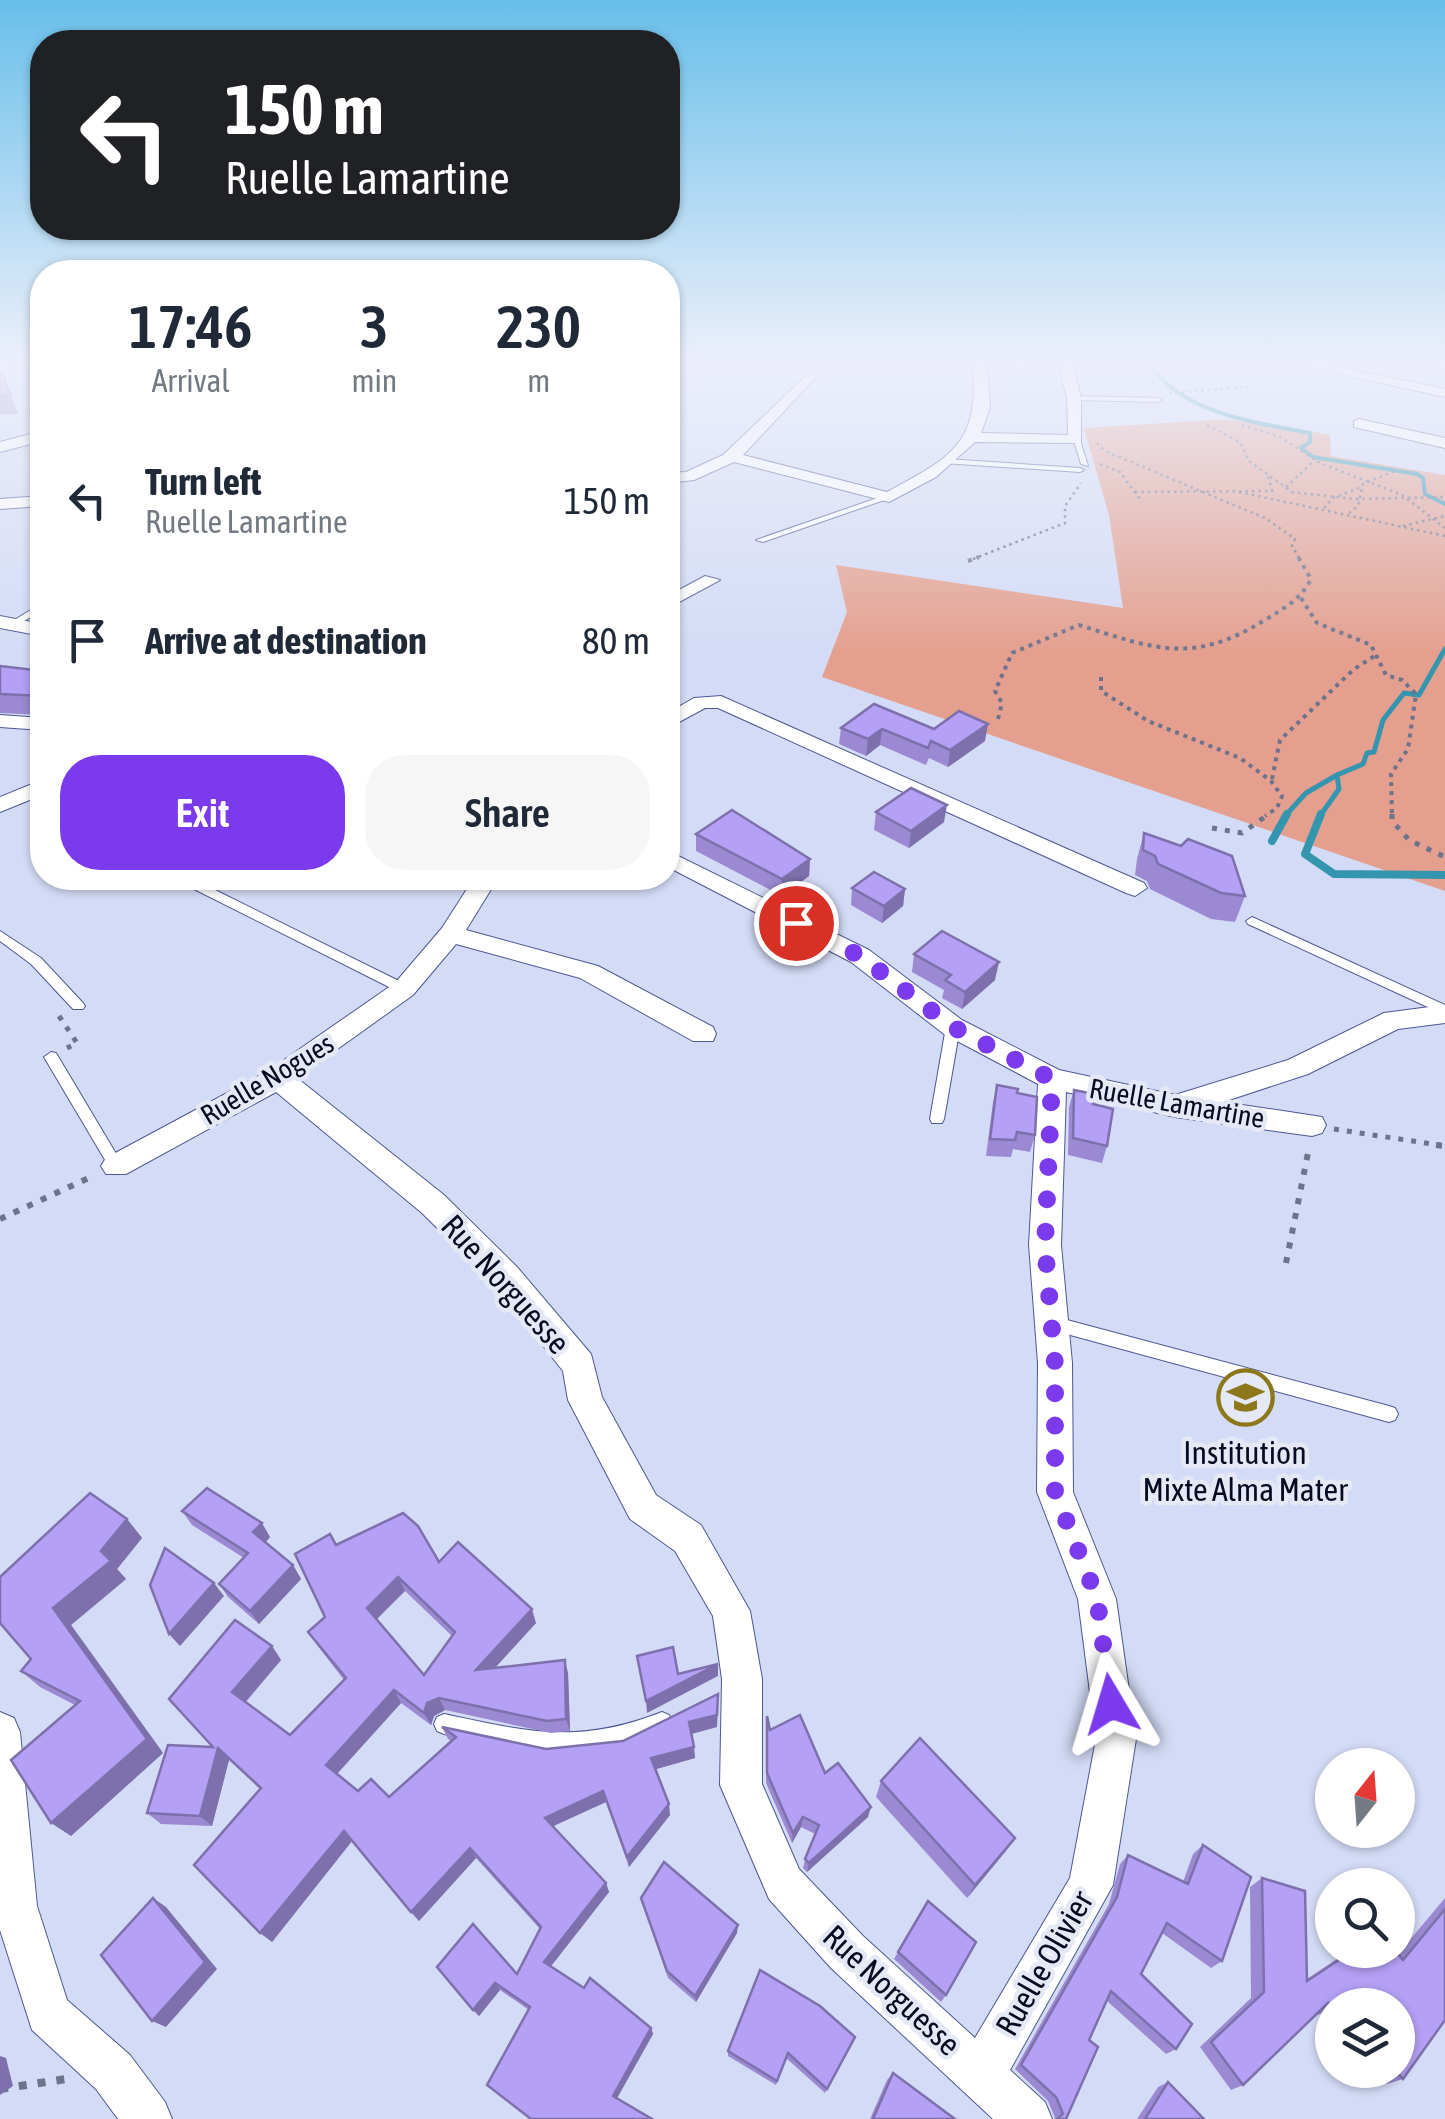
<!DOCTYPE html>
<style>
body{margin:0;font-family:"Asap Condensed",sans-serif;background:#f6f6f7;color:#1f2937;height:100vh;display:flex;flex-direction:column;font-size:38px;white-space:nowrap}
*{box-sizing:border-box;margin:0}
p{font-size:32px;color:#747a83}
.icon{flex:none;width:55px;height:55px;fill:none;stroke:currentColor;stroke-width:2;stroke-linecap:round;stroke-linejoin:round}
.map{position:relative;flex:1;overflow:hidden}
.sheet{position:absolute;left:30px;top:260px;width:650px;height:630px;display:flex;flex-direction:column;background:#fff;border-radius:40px;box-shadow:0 2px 8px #0004}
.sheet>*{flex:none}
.top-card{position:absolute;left:30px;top:30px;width:650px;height:210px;border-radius:40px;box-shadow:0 2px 8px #0004;background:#202124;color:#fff;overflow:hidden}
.needle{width:65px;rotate:17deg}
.controls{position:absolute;left:1315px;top:1748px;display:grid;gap:20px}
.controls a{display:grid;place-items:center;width:100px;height:100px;border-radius:50%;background:#fff;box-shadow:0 2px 8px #0004;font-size:50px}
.pin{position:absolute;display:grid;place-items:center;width:85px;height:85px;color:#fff;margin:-42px;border:5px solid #fff;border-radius:50%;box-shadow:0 2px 10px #0007}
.me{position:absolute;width:110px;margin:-55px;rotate:353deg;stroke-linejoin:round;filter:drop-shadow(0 0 8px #0008)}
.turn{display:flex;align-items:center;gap:35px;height:210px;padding:0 30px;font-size:45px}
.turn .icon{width:130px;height:130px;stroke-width:2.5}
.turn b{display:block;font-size:70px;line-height:85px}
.eta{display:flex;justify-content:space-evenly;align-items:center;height:170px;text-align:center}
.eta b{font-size:60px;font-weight:600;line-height:70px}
.cta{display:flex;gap:20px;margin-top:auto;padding:20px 30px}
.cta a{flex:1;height:115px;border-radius:40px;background:#7c3aed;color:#fff;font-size:40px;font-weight:600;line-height:115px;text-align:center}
.cta a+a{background:#f6f6f7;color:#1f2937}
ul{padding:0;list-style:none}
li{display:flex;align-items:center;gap:30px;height:140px;padding:0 30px}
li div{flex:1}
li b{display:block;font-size:38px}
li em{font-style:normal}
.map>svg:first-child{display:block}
.green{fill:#e49f8e}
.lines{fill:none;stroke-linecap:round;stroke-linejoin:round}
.stream-far2{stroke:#3495af;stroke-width:4}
.stream-far1{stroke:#3495af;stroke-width:5}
.stream{stroke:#3495af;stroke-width:8}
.lane-casing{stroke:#4d5893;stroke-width:2}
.street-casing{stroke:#4d5893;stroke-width:2}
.secondary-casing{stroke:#4d5893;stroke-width:2}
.path-far4{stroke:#6e738c;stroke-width:2.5;stroke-dasharray:2.5 4;stroke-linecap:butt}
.path-far3{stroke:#6e738c;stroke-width:4;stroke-dasharray:4 5;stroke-linecap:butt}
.path-far2{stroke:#6e738c;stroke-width:5;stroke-dasharray:5 8;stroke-linecap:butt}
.path-far1{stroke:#6e738c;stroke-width:6;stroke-dasharray:6 9;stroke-linecap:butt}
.path{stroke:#6e738c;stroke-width:8;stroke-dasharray:8 11;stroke-linecap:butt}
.lane{fill:#fff;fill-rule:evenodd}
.street{fill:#fff;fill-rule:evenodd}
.secondary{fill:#fff;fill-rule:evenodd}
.wall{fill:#9b8ad3;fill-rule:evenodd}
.shaded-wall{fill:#7e70ac}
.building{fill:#b4a0f5;stroke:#7e70ac;stroke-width:2.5;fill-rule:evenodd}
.route{stroke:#7c3aed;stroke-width:18;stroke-dasharray:0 32.4}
.labels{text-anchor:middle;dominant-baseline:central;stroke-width:9;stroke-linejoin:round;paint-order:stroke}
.street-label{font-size:28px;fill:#070a21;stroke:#e5e9f6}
.near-street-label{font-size:32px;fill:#070a21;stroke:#e5e9f6}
.near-poi-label{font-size:32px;fill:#070a21;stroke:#e5e9f6}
</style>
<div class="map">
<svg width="1445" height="2119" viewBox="0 0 1445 2119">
<rect width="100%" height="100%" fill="#d4dbf6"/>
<path class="green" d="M1214 420 1256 421 1330 435 1331 456 1445 475V891L822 677 847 612 836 565 1123 608 1109 515 1084 428Z"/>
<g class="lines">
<path class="stream-far2" d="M1147 358C1175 413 1254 422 1310 433V442L1301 448 1313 457 1417 474 1423 478 1425 494 1445 504"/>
<g class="stream-far1">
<path d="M1285 816 1306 793 1337 775"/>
<path d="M1320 816 1339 789 1337 775 1363 764 1367 753 1374 752 1383 720 1404 693 1419 695 1445 649"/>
</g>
<g class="stream">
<path d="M1321 814 1305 854 1334 874 1445 875"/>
<path d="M1272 841 1287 814"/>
</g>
<defs>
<g id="lane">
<path d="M1071 396 1158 398 1162 400 1158 402 1074 400H1071Z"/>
<path d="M1073 438 1080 440 1088 466 1081 464Z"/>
<path d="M946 459 1080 468 1084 470 1080 472 943 463V459Z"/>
<path d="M886 495 893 497 763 542 756 540Z"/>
<path d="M42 603V610L16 626 8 624Z"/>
<path d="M200 878H214L205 885 409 986 411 989 404 994 399 992 192 888 190 885Z"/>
<path d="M1252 917 1445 1005V1015L1248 924 1246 921Z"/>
<path d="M0 931 41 958 83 1003 85 1006 83 1009H73L31 964 0 941Z"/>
<path d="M953 1022 960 1027 944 1119 942 1123H932L930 1119 946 1027Z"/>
<path d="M51 1052 56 1053 121 1162 123 1166 121 1170H111L44 1057Z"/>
<path d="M1052 1316 1389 1406 1395 1408 1398 1414 1395 1420 1389 1422 1052 1330 1046 1328 1044 1323 1046 1318Z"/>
<path d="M662 1712 669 1715 672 1722 669 1729C649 1737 630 1745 609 1750 554 1761 498 1746 444 1734L437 1731 434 1724 437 1717 444 1714C529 1732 578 1745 662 1712Z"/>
</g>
<g id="street">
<path d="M973 358H987L990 408 981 433 1068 435 1067 398 1057 358H1071L1081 398V443L975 442 936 477 889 502 734 462 694 480 668 483V473L686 472 723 455 810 372 817 376 743 455 887 492C959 454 979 441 973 358Z"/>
<path d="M1267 358H1295L1445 389V397Z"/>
<path d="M1359 419 1445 438V448L1354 427V421Z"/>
<path d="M42 431V441L0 452V442Z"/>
<path d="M42 496V506L0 509V499Z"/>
<path d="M705 576 720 580 668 608V596Z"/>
<path d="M0 616 42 624V636L0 628Z"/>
<path d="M721 696 1144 883 1147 888 1135 896 1126 893 718 708H705L668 728V713L694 698Z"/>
<path d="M0 715 42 718V730L0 727Z"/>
<path d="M42 780V795L0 812V797Z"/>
<path d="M668 851 869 950 962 1020 1059 1070 1175 1095 1288 1060 1384 1013 1445 1005V1023L1398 1029 1308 1074 1223 1102 1322 1117 1326 1125 1322 1133 1312 1136 1175 1117 1066 1092 1061 1245 1072 1363 1073 1492 1116 1599 1136 1739 1113 1885 1010 2070 1045 2102 1052 2119H993L831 1968 769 1899 720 1785 722 1679 713 1616 675 1551 630 1519 568 1400 563 1371 495 1285 422 1213 276 1092 126 1174H106L101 1166 106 1158 268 1071 395 983 442 928 474 878H498L466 930 598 966 713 1027 716 1034 713 1041H693L580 978 456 944 413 995 297 1078 444 1195 517 1267 591 1354 602 1397 656 1495 701 1525 750 1611 762 1679V1784L799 1869 863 1936 975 2038 1070 1878 1096 1739 1078 1599 1037 1492 1038 1363 1029 1245 1038 1084 944 1034 851 962 668 867Z"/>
<path d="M0 1712 14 1718 20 1732 37 1906 67 2000 130 2055 165 2102 172 2119H118L96 2089 32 2030 0 1930Z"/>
</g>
<path id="secondary" d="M0 358H24L0 372Z"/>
</defs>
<use href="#lane" class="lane-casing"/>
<use href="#street" class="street-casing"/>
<use href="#secondary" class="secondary-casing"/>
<g class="path-far4">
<path d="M1140 358 1154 384"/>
<path d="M1157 358 1167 375"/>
<path d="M1145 374 1167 375"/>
<path d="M1169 393 1248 387 1259 365"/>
<path d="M1207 425 1240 442 1249 461 1292 492 1354 499 1445 497"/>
<path d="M1242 425 1280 437 1320 463 1402 495 1445 528"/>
<path d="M1097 443 1105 451 1265 518 1295 539 1292 546 1300 559"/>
<path d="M1100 464 1120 472 1142 502"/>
<path d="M1286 487 1315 460"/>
<path d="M1135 492 1272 491 1268 475"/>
<path d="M1239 492 1445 536"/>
<path d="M1324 508 1333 498 1359 488"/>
<path d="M1349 513 1358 506 1363 484 1397 470"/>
<path d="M1403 526 1445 516"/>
<path d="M973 559 1065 523V506L1081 483"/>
</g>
<g class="path-far3">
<path d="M968 561 979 557"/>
<path d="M1301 598 1317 623 1371 645 1386 675 1402 680 1416 694 1408 749 1391 774 1392 816"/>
<path d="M1101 677V691L1148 721 1240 758 1271 781 1282 796 1277 808 1265 816"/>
<path d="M998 719 1002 703 995 691 1012 653 1079 625C1155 649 1192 665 1265 620 1286 607 1300 600 1311 579L1298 557"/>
<path d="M1272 779 1280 740 1353 670 1376 655"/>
</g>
<g class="path-far2">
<path d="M1392 814V821L1409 840 1445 857"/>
<path d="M1212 828 1242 833 1269 814"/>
<path d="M59 1016 77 1043 67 1048"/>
<path d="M1334 1129 1445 1146"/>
</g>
<g class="path-far1">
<path d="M1436 1145 1445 1146"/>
<path d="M0 1219 93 1176"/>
<path d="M1286 1263 1309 1148"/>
</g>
<path class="path" d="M0 2089 66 2079"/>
<use href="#lane" class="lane"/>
<use href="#street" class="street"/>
<use href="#secondary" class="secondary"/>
</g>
<g class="wall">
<path d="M0 371H1L18 414H0Z"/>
<path d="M0 666 34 670 42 667V715L0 713Z"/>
<path d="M841 728 934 729 985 741 948 767 929 758 926 765 880 745 866 756 839 744Z"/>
<path d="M876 812 944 822 909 848 874 830Z"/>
<path d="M1144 833 1245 896 1235 922 1211 919 1150 889 1147 881 1135 875 1137 859Z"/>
<path d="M696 834 810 859 809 876 782 896 696 851Z"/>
<path d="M852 888 905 889 903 906 882 923 851 905Z"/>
<path d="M914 954 995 980 962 1009 942 998 944 990 912 972Z"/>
<path d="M997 1085 1017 1093 1035 1135 1030 1152 1013 1149 1011 1157 986 1156 993 1102Z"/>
<path d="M1074 1090 1107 1146 1102 1163 1068 1155 1069 1107Z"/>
<path d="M182 1511 270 1537 266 1542 293 1565 301 1579 259 1624 228 1597 219 1584 244 1558 192 1525Z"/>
<path d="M127 1519 142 1538 117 1569 126 1579 71 1625 163 1753 71 1836 75 1705 40 1687 21 1671Z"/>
<path d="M336 1545 439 1562 536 1623 495 1668 568 1673 570 1731 551 1733 445 1710 434 1716 431 1725 401 1703 337 1774 358 1791 389 1797 451 1741 448 1739 442 1727 546 1749 623 1741 717 1727 692 1734 695 1758 656 1769 670 1815 629 1867 606 1802 553 1826 606 1883 609 1892 551 1966 584 1988 651 2028 653 2034 617 2098 531 2119 529 2010 500 1990 479 2016 437 1967 517 1974 540 1929 476 1858 419 1921 352 1841 272 1942 260 1789 229 1760 212 1826 161 1824 147 1813 213 1747 272 1646 281 1660 246 1702 290 1735 344 1680 317 1645 308 1632 325 1617ZM405 1591 452 1636 424 1675 376 1619Z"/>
<path d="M767 1716 770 1730 825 1773 868 1817 807 1872 803 1868 805 1859 815 1834 801 1827 792 1843 766 1783Z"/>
<path d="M881 1781 1015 1838 1005 1852 967 1898 876 1797Z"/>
<path d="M1203 1845 1222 1961 1211 1968 1162 1933 1141 1974 1176 2049 1166 2054 1107 2001 1089 2040 1066 2119H1054L1055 2118 1048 2101 1015 2069 1109 1904 1120 1864 1128 1855 1183 1882 1193 1854Z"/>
<path d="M1262 1878 1307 1979 1350 1950H1395L1398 1954 1445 1898V2020L1403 2079 1387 2084 1374 2070H1398V2005H1332V2024L1323 2013 1318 2015 1317 2014 1243 2085 1231 2090 1200 2047 1251 1998 1250 1887Z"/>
<path d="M641 1898 737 1933 696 2002 668 1978Z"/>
<path d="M928 1901 946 1995 941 2002 894 1959Z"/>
<path d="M855 2037 825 2093 786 2058 776 2085 728 2056V2051Z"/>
<path d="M893 2073 955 2119H870L887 2080Z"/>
<path d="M1168 2082 1204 2119H1137L1158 2087Z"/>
</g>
<g class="shaded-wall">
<path d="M988 724 985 741 948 767 950 750Z"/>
<path d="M882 729 880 745 866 756 868 739Z"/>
<path d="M947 805 944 822 909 848 911 831Z"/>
<path d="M810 859 809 876 782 896V879Z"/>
<path d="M905 889 903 906 882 923 884 906Z"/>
<path d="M999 962 995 980 962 1009 965 992Z"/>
<path d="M127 1519 142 1538 117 1569 126 1579 71 1625 163 1753 71 1836 51 1823 147 1739 53 1608Z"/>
<path d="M262 1523 270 1537 262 1546 253 1532Z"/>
<path d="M293 1565 301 1579 259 1624 250 1611Z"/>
<path d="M398 1577 405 1591 374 1622 367 1608Z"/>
<path d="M214 1583 224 1596 180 1646 169 1634Z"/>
<path d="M532 1609 536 1623 481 1683 476 1670Z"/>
<path d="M272 1646 281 1660 243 1704 232 1692Z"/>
<path d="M565 1660 568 1673 570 1731 566 1719Z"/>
<path d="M718 1664V1676L647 1713 646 1701Z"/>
<path d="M394 1690 401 1703 335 1776 326 1765Z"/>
<path d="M439 1698 445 1710 434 1716 431 1725 424 1713 427 1703Z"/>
<path d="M718 1706 717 1727 690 1734 689 1722Z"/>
<path d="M694 1747 695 1758 653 1770 651 1758Z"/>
<path d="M218 1748 229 1760 212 1826 200 1816Z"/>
<path d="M603 1791 606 1802 549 1828 545 1818Z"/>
<path d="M669 1804 670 1815 629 1867 627 1857Z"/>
<path d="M871 1807 868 1817 807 1872 809 1863Z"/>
<path d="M803 1817 801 1827 792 1843 793 1833Z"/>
<path d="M344 1831 352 1841 272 1942 260 1933Z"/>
<path d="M1015 1838 1005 1852 967 1898 975 1885Z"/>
<path d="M470 1848 476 1858 419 1921 411 1912Z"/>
<path d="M606 1883 609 1892 548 1970 544 1962Z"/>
<path d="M153 1898 166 1907 217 1969 166 2027 152 2021Z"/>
<path d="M738 1925 737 1933 696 2002 695 1996Z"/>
<path d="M495 1983 500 1990 479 2016 473 2010Z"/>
<path d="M651 2028 653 2034 616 2100 613 2096Z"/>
<path d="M0 2056 6 2058 13 2086 0 2095Z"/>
</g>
<g class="building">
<path d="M0 371H1L11 396H0Z"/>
<path d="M0 666 34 670 38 666 42 667V696L0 694Z"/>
<path d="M874 704 934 729 959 711 988 724 950 750 931 741 928 748 882 729 868 739 841 728Z"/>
<path d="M911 788 947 805 911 831 876 812Z"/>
<path d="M732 810 810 859 782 879 696 834Z"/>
<path d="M1144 833 1181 846 1188 839 1232 856 1245 896 1221 893 1158 864 1155 856 1143 850Z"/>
<path d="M874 872 905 889 884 906 852 888Z"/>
<path d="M942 931 999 962 965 992 945 980 951 975 914 954Z"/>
<path d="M997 1085 1018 1089 1017 1093 1037 1097 1035 1135 1017 1132 1015 1140 990 1139Z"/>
<path d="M1074 1090 1094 1094 1093 1104 1113 1109 1107 1146 1073 1138Z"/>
<path d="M207 1488 262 1523 253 1532 293 1565 250 1611 219 1584 248 1553 182 1511Z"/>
<path d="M90 1493 127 1519 101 1551 111 1561 53 1608 147 1739 51 1823 11 1760 80 1701 21 1671 31 1659 0 1623V1577Z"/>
<path d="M403 1513 418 1526 439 1562 458 1542 532 1609 476 1670 565 1660 566 1719 547 1721 439 1698 427 1703 424 1713 394 1690 326 1765 358 1791 371 1779 389 1797 456 1737 442 1727 546 1749 623 1741 718 1694 717 1715 689 1722 694 1747 651 1758 669 1804 627 1857 603 1791 545 1818 606 1883 544 1962 584 1988 590 1978 651 2028 613 2096 652 2119H531L487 2085 530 2007 495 1983 473 2010 437 1967 473 1924 517 1974 541 1927 470 1848 411 1912 344 1831 260 1933 194 1865 261 1788 218 1748 200 1816 147 1813 168 1745 213 1747 169 1699 235 1620 272 1646 232 1692 290 1735 346 1678 308 1632 325 1617 295 1554 330 1534 336 1545ZM398 1577 455 1632 424 1675 367 1608Z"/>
<path d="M165 1548 214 1583 169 1634 150 1585Z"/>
<path d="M673 1647 678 1674 718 1664 646 1701 637 1656Z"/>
<path d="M800 1715 825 1773 838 1763 871 1807 809 1863 805 1859 819 1825 803 1817 793 1833 767 1773V1716L770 1730Z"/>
<path d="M920 1738 1015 1838 975 1885 881 1781Z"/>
<path d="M1203 1845 1251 1877 1222 1961 1167 1923 1141 1974 1192 2024 1176 2049 1111 1991 1089 2040 1098 2047 1066 2119H1057L1063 2114 1056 2097 1021 2065 1117 1897 1128 1855 1188 1884Z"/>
<path d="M664 1862 738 1925 695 1996 667 1971 641 1898Z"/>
<path d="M1262 1878 1305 1891 1307 1981 1354 1950H1395L1403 1960 1445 1909V2020L1403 2079 1395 2070H1398V2005H1332V2009L1328 2003 1243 2085 1211 2042 1264 1992Z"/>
<path d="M153 1898 205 1962 152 2021 101 1955Z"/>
<path d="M928 1901 976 1942 946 1995 898 1952Z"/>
<path d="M760 1970 820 2006 855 2037 827 2089 788 2053 777 2081 728 2051Z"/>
<path d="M893 2073 955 2119H873Z"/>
<path d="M1168 2082 1204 2119H1145Z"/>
</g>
<linearGradient id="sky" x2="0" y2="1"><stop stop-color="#68bfea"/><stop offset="0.55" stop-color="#eceffb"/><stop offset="1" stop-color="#eceffb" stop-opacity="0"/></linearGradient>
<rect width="1445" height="655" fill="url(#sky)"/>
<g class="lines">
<path class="route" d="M796 923 860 956 953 1027 1052 1079 1045 1246 1055 1364V1492L1097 1598 1111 1704"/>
</g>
<defs>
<symbol id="school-ring" viewBox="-11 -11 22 22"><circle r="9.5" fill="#e5e9f6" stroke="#8d771b" stroke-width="1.5"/><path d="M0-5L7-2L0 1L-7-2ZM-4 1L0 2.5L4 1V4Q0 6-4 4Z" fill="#8d771b"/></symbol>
</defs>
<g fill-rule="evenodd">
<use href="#school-ring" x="1214" y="1366" width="63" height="63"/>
</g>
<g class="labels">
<g class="street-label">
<text transform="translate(267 1079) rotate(-31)">Ruelle Nogues</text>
<text transform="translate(1177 1103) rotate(10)">Ruelle Lamartine</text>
</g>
<g class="near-street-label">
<text transform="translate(506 1284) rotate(48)">Rue Norguesse</text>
<text transform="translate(1044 1963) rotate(-60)">Ruelle Olivier</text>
<text transform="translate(892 1990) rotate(43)">Rue Norguesse</text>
</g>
<g class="near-poi-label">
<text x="1245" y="1452">Institution<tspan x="1245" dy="37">Mixte Alma Mater</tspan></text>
</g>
</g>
</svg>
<div class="controls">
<a><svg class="needle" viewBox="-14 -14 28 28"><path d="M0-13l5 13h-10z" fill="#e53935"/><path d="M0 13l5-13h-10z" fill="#747a83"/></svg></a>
<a><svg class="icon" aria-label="search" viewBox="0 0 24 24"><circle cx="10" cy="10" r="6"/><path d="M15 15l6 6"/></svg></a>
<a><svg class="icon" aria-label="layers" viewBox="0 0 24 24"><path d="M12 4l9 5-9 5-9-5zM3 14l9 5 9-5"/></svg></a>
</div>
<div class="pin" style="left:796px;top:923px;background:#d93025"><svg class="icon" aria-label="arrive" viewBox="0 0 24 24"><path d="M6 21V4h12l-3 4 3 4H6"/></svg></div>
<svg class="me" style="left:1111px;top:1704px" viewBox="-20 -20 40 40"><path d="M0-17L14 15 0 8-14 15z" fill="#7c3aed" stroke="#fff" stroke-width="4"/></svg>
<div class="top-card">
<div class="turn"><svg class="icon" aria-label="left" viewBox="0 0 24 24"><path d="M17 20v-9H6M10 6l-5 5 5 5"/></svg><div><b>150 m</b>Ruelle Lamartine</div></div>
</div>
<section class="sheet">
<div class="eta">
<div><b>17:46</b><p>Arrival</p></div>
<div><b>3</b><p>min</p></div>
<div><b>230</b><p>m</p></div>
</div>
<ul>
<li><svg class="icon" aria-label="left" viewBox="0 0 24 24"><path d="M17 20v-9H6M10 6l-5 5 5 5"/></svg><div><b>Turn left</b><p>Ruelle Lamartine</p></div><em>150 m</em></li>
<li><svg class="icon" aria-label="arrive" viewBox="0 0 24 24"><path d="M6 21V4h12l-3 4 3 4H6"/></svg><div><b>Arrive at destination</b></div><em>80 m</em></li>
</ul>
<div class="cta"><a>Exit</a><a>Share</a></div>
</section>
</div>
